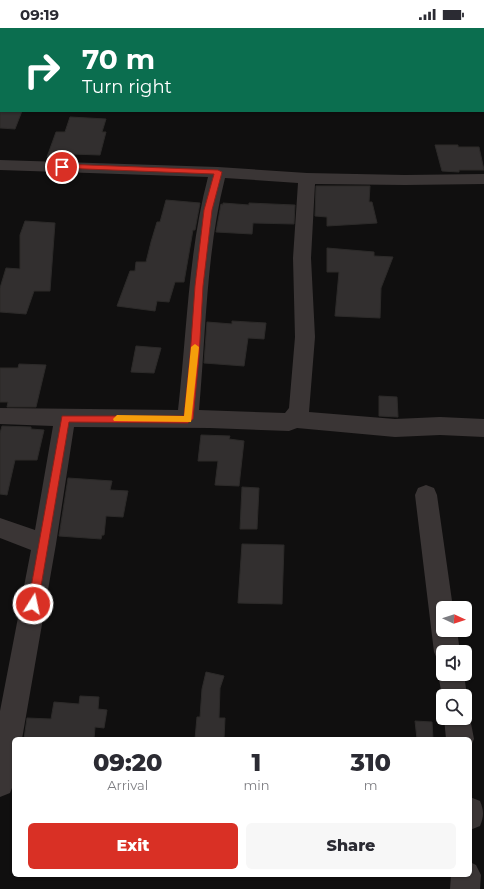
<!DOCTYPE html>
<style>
body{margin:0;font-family:Montserrat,sans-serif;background:#f7f7f7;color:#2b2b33;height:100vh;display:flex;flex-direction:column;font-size:15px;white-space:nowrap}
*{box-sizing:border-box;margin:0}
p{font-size:13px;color:#7c7c81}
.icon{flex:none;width:22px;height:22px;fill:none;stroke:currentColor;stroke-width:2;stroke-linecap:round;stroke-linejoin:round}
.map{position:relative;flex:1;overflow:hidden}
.sheet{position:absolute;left:12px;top:709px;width:460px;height:140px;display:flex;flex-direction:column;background:#fff;border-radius:6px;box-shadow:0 1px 3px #0004}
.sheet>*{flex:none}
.hud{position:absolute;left:0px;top:0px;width:484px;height:84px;box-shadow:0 1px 3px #0004;background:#0b6e4f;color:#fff;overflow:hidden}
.needle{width:26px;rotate:93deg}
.controls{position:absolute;left:436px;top:573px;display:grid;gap:8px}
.controls a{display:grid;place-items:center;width:36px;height:36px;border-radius:6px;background:#fff;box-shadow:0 1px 3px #0004;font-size:20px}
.pin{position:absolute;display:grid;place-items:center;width:34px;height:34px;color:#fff;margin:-17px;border:2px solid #fff;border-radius:50%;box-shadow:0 1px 4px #0007}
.me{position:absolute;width:44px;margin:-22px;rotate:10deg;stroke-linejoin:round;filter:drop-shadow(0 0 3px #0008)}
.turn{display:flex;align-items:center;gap:14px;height:84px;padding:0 16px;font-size:18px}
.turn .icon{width:52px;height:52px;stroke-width:2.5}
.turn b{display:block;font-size:28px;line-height:34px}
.eta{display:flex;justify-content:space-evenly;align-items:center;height:68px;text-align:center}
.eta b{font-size:24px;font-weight:800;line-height:28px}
.cta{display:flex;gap:8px;margin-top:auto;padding:8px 16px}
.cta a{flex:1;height:46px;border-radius:6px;background:#d93025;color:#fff;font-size:16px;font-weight:800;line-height:46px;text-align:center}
.cta a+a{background:#f7f7f7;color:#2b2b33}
.status{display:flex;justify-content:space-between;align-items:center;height:28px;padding:0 20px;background:#fff;direction:ltr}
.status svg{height:11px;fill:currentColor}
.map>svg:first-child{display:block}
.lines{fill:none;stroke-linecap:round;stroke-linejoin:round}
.stream{fill:#443238;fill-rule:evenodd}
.building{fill:#322f2f;stroke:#2c2a29}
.minor{fill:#3a3535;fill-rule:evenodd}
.route{fill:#d93025;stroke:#8d1f18}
.slow{fill:#f59e0b}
</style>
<div class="status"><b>09:19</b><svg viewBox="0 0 49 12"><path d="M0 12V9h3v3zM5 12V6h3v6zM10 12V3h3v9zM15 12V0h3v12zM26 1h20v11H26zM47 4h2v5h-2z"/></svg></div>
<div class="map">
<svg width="484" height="861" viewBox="0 0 484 861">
<rect width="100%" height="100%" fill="#100f0f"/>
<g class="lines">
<g class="stream">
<rect x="0" y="20" width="1" height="2"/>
<rect x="483" y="45" width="1" height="2"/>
</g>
</g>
<g class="building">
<path d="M0 83H22L15 101 0 100Z"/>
<path d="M70 89 106 91 102 104H106L100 127 71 126 70 130 47 129 56 104H65Z"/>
<path d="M435 117H458V119H479L484 142H459V144L442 143Z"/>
<path d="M316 158H370L369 174H372L377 195 327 198V189L315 188Z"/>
<path d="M166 172 200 175 195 202H193L184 254H175L169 274 157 273 155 283 117 278 130 243H135L136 234H146L151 214 157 194H160Z"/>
<path d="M223 175 249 177V175L295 177 294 196 253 195 252 206 216 204 221 176 223 177Z"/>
<path d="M25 193 55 195 50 263H34L26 286 0 284V260L6 240 20 241V207Z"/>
<path d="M327 220 374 224V228L393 229 381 260 380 290 335 288 339 244H327Z"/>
<path d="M232 293 266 295 264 311 248 310 244 338 204 335 207 294 232 296Z"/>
<path d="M136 318 161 320 154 345 131 344Z"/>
<path d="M19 336 46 337 36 379H7L8 374H0V340H18Z"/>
<path d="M379 368 397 369 398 389 379 388Z"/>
<path d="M2 398 31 399V401L44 402 37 432H15L7 467 0 466V405Z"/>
<path d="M201 407 230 408 229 411 244 413 239 458 215 457 218 433H198Z"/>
<path d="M68 450 112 453 110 462 128 463 123 489 106 488 104 507H102L101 511 59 508Z"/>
<path d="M242 459 259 460 257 501H240Z"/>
<path d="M242 516 284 517 282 576 238 575Z"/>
<path d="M206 644 224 648 220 660 219 690H225L224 711H195L197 689H200L202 661Z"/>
<path d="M80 668 99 669 98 681 107 682 104 700 95 699 94 711H24L27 690 51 691 54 674 79 676Z"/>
<path d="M415 693 432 694 433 711H417Z"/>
</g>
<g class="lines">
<g class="minor">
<path d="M0 0H13L1 1V5Z"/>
<path d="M0 132 218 139 307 145 405 147 484 146V156L405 157 315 156 311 230 315 309 309 384 395 391 440 389 484 391V409L440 407 395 409 297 400 289 403 210 400 74 399 56 516 22 711H14V755L10 765 0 769V683L31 522 0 510V490L35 502 53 398 0 396V380L178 382C187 305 188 225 208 149L0 142ZM225 150 298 155 293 230 295 309 289 380 285 385 199 382C206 305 206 225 225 150Z"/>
<path d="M426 457 434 460 437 467 453 580H443V602H457L460 624H443V635L438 633 434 624 415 467 418 460Z"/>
<path d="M442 637H443V646H464L467 668 465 673V668H443V673L438 646Z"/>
<path d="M465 680 470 690 474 711 470 720V711H446L444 690H465Z"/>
<path d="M470 769 480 773C484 783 484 788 480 798L470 802Z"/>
<path d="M470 834 476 837 481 847 480 861H450L451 847H470Z"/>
</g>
</g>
<path class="route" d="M62 136 218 142 222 144 212 182 203 258 199 329 193 391 188 395 69 394 38 576 37 579 33 581 30 579 28 576 62 388H184L190 329 195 258 204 182 214 146 60 140 59 139Z"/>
<path class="slow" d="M195 316 199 319 191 394 114 393 113 391 117 387 184 388 191 319Z"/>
</svg>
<div class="controls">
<a><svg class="needle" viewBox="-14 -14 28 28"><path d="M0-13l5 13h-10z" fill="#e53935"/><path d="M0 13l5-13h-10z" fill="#7c7c81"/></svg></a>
<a><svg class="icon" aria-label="sound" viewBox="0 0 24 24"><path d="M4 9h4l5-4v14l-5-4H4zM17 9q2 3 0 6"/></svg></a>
<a><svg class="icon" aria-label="search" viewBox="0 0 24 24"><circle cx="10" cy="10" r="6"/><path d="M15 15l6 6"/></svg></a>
</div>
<div class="pin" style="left:62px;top:139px;background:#d93025"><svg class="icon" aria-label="arrive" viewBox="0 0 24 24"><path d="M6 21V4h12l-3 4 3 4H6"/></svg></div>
<svg class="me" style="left:33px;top:576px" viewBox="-20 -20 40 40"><circle r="17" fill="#d93025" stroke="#fff" stroke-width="3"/><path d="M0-11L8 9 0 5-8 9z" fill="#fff"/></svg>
<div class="hud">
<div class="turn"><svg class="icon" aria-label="right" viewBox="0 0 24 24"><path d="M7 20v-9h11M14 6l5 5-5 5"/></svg><div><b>70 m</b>Turn right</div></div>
</div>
<section class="sheet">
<div class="eta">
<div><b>09:20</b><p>Arrival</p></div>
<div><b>1</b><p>min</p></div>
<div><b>310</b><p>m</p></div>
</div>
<div class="cta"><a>Exit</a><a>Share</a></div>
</section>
</div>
